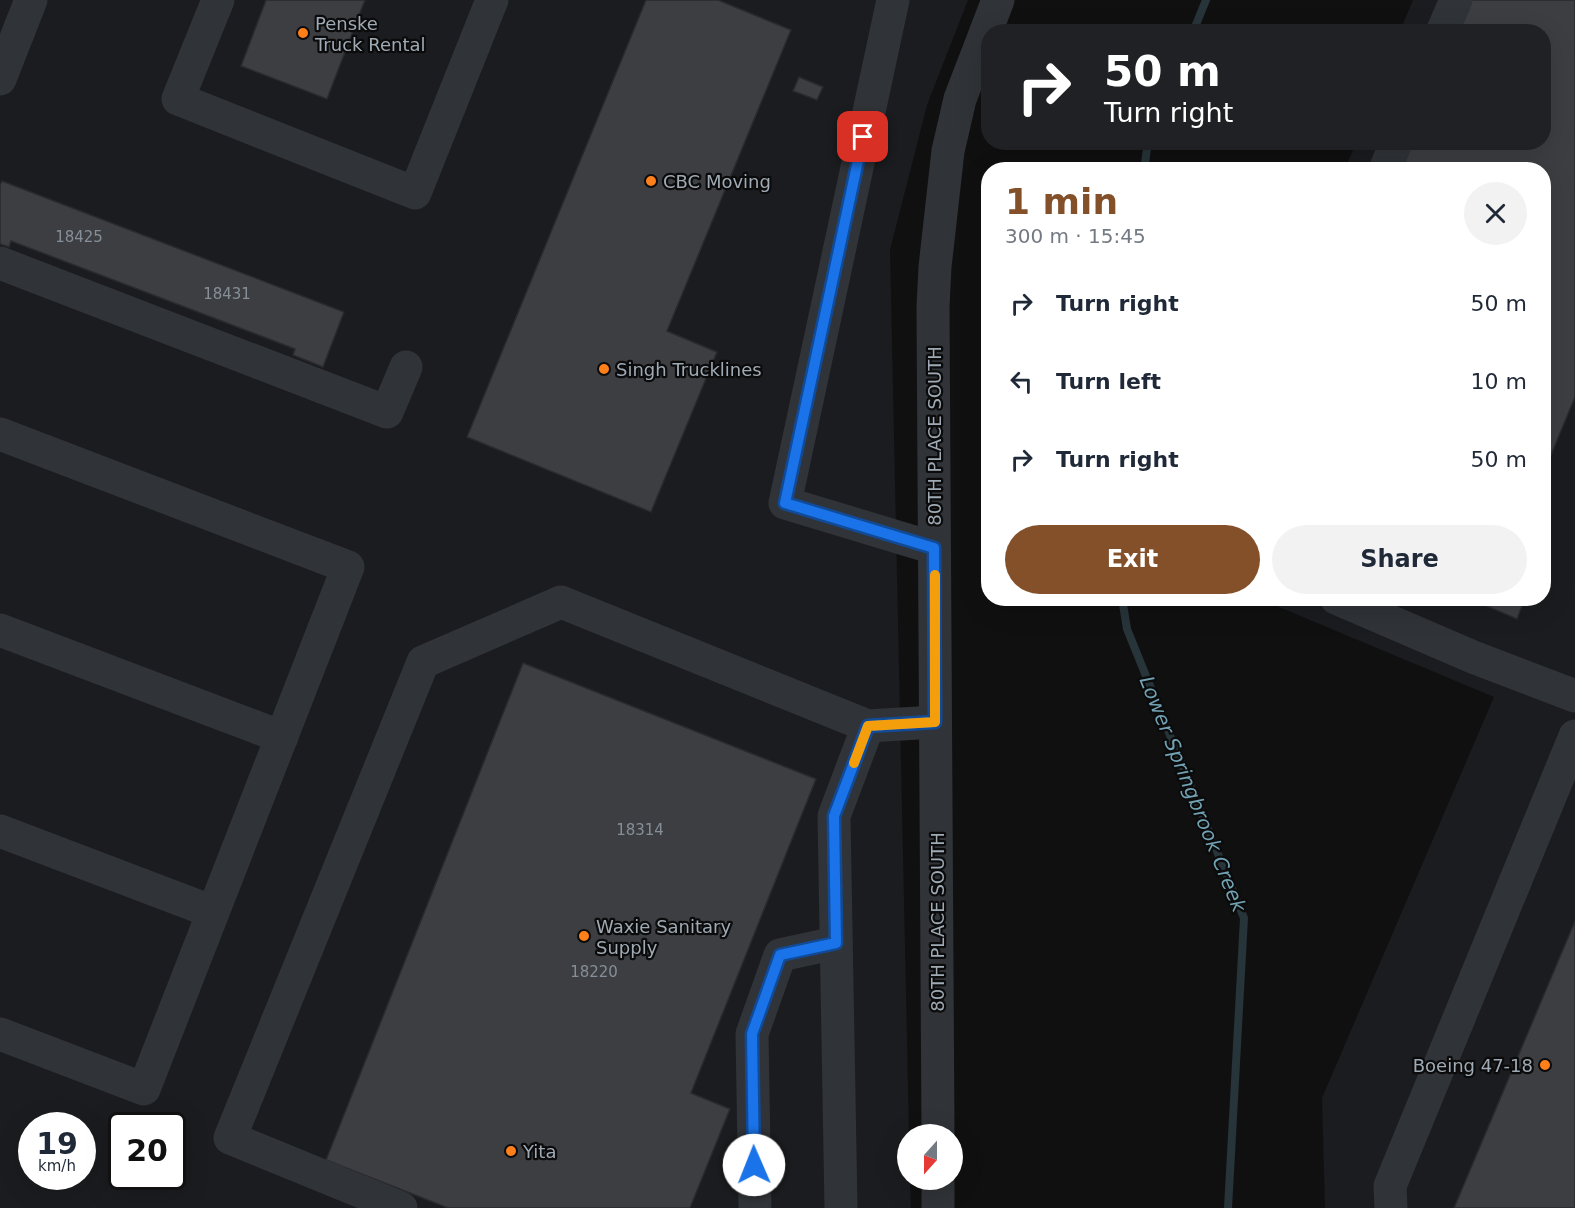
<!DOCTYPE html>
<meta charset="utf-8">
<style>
body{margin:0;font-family:"DejaVu Sans",sans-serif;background:#f2f2f3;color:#1f2937;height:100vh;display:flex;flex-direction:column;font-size:22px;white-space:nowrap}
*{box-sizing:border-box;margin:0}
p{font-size:20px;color:#747a83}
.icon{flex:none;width:33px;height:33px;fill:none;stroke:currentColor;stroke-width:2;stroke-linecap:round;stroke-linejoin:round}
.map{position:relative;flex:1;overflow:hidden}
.sheet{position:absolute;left:981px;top:162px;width:570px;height:444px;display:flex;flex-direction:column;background:#fff;border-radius:24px;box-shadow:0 6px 24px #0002}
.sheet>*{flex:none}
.top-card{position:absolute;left:981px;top:24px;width:570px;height:126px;border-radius:24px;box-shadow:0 6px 24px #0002;background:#202124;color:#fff;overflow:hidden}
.needle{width:39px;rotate:201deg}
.buttons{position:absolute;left:897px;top:1124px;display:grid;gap:12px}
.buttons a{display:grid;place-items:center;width:66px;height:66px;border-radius:50%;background:#fff;box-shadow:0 6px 24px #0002;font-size:30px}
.speed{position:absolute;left:18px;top:1112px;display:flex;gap:12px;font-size:30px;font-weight:700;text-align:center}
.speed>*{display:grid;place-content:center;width:78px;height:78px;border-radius:50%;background:#fff;box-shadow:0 6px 24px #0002;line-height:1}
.speed small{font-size:15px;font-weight:400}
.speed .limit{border:3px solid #111;border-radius:9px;background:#fff;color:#111}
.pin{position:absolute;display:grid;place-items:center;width:51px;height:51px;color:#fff;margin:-26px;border-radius:12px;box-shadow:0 3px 9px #0006}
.me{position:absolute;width:66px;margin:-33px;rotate:359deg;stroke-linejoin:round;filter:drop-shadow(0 0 4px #0008)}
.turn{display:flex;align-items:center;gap:21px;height:126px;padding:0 24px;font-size:27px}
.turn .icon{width:78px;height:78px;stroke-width:2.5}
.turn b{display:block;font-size:42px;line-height:51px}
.round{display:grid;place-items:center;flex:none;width:63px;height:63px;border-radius:32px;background:#f2f2f3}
.overview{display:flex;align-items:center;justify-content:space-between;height:102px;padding:0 24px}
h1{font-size:36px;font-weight:700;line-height:45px;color:#84502a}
.primary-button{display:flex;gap:12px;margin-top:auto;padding:12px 24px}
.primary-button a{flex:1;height:69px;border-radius:36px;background:#84502a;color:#fff;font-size:24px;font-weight:700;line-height:69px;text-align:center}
.primary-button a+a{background:#f2f2f3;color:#1f2937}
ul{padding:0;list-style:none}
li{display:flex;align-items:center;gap:18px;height:78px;padding:0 24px}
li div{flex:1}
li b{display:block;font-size:22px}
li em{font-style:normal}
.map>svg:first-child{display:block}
.built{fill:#1b1c1f;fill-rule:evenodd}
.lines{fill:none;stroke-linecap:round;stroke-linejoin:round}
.stream{stroke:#273439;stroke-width:8}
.building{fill:#3c3e42;stroke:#2a2a2e;stroke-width:1.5}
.minor{stroke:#303337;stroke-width:33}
.route-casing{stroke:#114b97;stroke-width:15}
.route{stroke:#1a73e8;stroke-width:10}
.slow{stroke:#f59e0b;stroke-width:10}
.poi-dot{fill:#ff801a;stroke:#0b0b0c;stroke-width:2}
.labels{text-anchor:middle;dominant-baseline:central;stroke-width:4.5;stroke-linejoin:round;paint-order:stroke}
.number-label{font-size:15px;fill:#868f98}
.poi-label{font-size:18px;fill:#9faab4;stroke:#0b0b0c;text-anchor:start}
.street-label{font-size:18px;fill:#9faab4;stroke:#0b0b0c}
.water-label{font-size:20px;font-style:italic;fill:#72a3b4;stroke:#0b0b0c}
</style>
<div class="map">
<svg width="1575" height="1208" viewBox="0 0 1575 1208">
<rect width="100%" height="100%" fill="#101011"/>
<g class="built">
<path d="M0 0H968L927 105 890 250 909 1134H908V1179H910L911 1208H0ZM32 1125H82V1176H32ZM122 1125H172V1176H122Z"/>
<path d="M1413 0H1575V1208H1325L1322 1098 1494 697 1260 599 1544 598V170L1345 169 1356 143 1544 142V32L1400 31Z"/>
</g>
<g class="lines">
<g class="stream">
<path d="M1193 32 1206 0"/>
<path d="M1144 170 1148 142"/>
<path d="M1122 598 1127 629 1244 918 1228 1208"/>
</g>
</g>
<g class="building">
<path d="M266 0H365L327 99 241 66Z"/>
<path d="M646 0H718L791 30 667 331 717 352 651 512 467 437Z"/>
<path d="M1465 0H1575V397L1544 472V170H1393L1405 142H1544V32H1452Z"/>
<path d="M799 77 823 87 817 100 793 91Z"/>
<path d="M2 181 344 312 323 367 293 355 295 349 11 241 9 247 0 244V185Z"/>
<path d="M1468 598H1525L1517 619Z"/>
<path d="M523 663 816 779 691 1093 730 1109 690 1208H448L326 1160Z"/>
<path d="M1575 921V1208H1454Z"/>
</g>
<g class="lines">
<g class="minor">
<path d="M218 0 178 99 415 193 492 0"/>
<path d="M893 0 785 503 934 548"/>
<path d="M1442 32 1456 0"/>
<path d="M0 79 31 0"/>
<path d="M1385 170 1396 142"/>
<path d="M0 263 387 412 406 367"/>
<path d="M0 434 348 567 144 1089 0 1034"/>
<path d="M1336 598 1473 657 1575 696"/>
<path d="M0 630 282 737"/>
<path d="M0 831 213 912"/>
<path d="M938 1134 933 307 935 267 948 151 960 99 998 0"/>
<path d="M938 1179V1208"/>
<path d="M401 1208 230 1138 423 662 561 602 868 726 935 722"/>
<path d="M755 1208 752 1034 780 955 836 943"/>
<path d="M841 1208 834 816 868 726"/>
<path d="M1391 1208 1390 1186 1575 736"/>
</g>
</g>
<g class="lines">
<defs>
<path id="route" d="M754 1165 752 1034 780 955 836 943 834 816 868 726 935 722 934 548 785 503 863 137"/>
</defs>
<use href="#route" class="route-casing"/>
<use href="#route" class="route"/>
<path class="slow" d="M854 763 868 726 935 722V575"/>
</g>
<g class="poi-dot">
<circle cx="303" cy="33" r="6"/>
<circle cx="651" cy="181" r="6"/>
<circle cx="604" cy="369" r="6"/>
<circle cx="584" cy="936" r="6"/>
<circle cx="1545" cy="1065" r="6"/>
<circle cx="511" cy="1151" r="6"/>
</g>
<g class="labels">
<g class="number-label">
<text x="79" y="237">18425</text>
<text x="227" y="294">18431</text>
<text x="640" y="830">18314</text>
<text x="594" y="972">18220</text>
</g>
<g class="poi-label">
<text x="315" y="23">Penske<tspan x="315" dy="21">Truck Rental</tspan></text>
<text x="663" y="181">CBC Moving</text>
<text x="616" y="369">Singh Trucklines</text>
<text x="596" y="926">Waxie Sanitary<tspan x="596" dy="21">Supply</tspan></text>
<text x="1533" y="1065" text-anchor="end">Boeing 47-18</text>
<text x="523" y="1151">Yita</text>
</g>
<g class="street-label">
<text transform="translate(934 436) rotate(-90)">80TH PLACE SOUTH</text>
<text transform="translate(937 922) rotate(-90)">80TH PLACE SOUTH</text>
</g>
<g class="water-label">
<text transform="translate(1193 794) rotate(68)">Lower Springbrook Creek</text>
</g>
</g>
</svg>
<div class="buttons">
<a><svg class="needle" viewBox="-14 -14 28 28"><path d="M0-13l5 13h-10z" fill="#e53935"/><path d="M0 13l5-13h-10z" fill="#747a83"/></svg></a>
</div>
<div class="speed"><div>19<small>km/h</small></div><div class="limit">20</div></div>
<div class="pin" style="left:863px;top:137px;background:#d93025"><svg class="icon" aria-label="arrive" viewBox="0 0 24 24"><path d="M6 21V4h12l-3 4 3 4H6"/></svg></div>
<svg class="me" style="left:754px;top:1165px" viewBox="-20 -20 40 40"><circle r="19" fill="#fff"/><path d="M0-13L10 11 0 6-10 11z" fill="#1a73e8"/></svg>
<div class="top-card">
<div class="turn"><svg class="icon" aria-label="right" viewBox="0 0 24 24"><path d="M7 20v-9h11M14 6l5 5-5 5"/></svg><div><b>50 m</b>Turn right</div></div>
</div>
<section class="sheet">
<div class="overview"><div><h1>1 min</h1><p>300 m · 15:45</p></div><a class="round"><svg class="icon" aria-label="close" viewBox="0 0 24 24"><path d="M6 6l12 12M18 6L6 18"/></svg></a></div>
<ul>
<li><svg class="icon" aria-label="right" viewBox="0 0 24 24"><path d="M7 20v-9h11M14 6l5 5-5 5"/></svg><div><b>Turn right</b></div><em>50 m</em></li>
<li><svg class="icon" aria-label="left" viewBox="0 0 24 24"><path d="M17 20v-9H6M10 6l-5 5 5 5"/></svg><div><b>Turn left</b></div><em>10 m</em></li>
<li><svg class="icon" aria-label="right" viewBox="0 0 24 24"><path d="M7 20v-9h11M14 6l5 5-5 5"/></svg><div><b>Turn right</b></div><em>50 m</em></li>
</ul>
<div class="primary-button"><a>Exit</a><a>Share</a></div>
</section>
</div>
